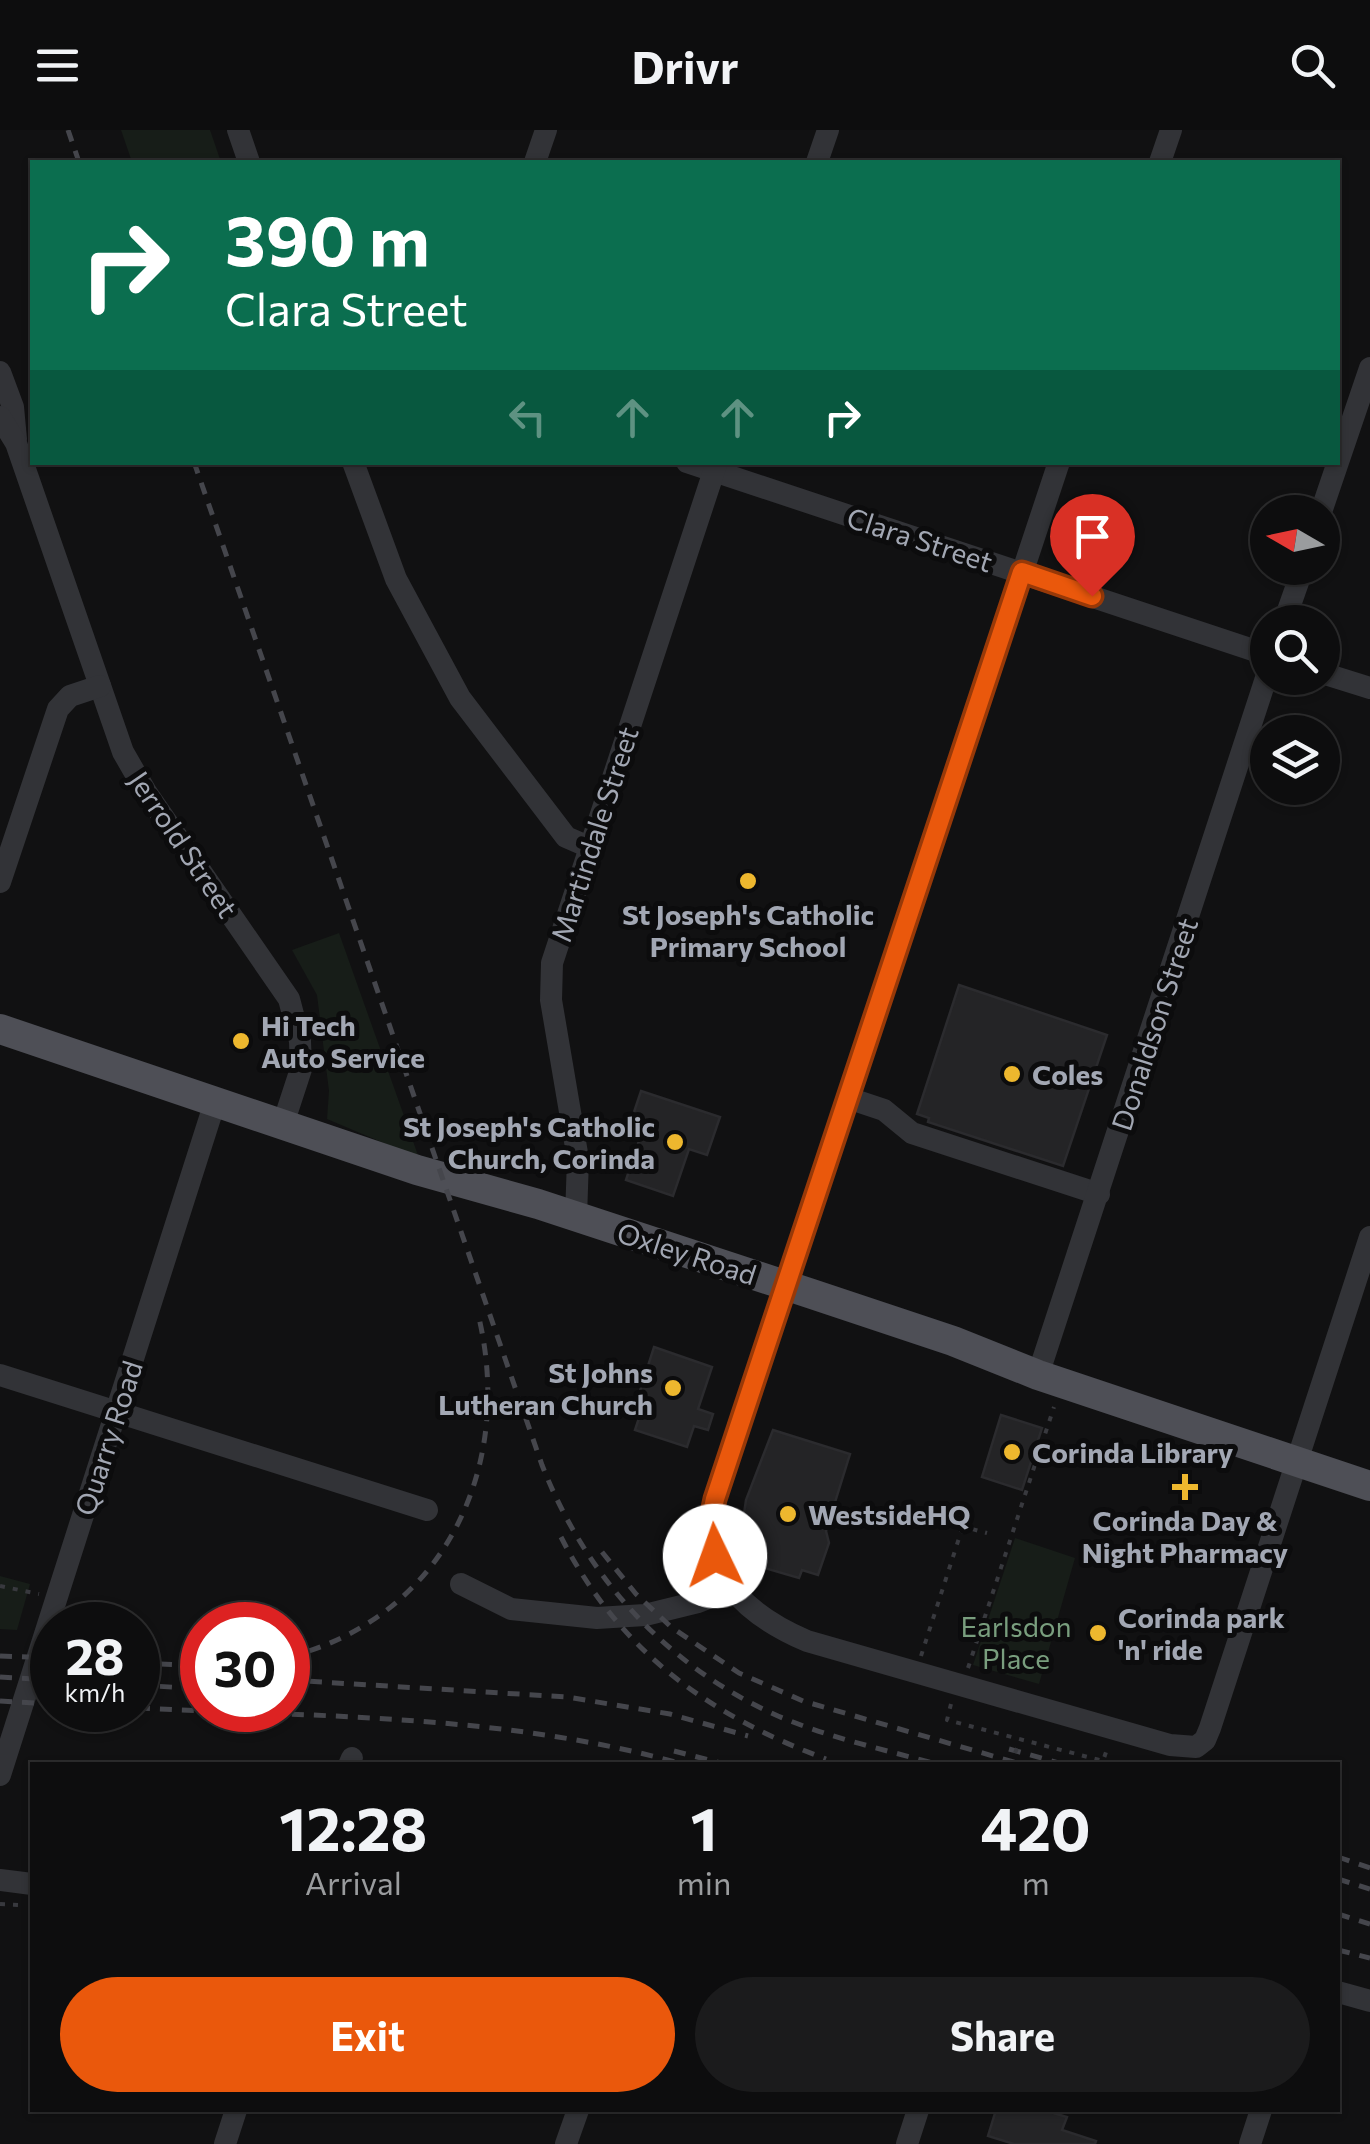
<!DOCTYPE html>
<style>
body{margin:0;font-family:Commissioner,sans-serif;background:#1b1b1c;color:#f1f3f6;height:100vh;display:flex;flex-direction:column;font-size:38px;white-space:nowrap}
*{box-sizing:border-box;margin:0}
p{font-size:32px;color:#9a9c9e}
.icon{flex:none;width:55px;height:55px;fill:none;stroke:currentColor;stroke-width:2;stroke-linecap:round;stroke-linejoin:round}
.map{position:relative;flex:1;overflow:hidden}
.panel{position:absolute;left:30px;top:1632px;width:1310px;height:350px;display:flex;flex-direction:column;background:#0d0d0e;border-radius:0px;box-shadow:0 2px 8px #0004,0 0 0 2px #2d2d2e}
.panel>*{flex:none}
.top-card{position:absolute;left:30px;top:30px;width:1310px;height:305px;border-radius:0px;box-shadow:0 2px 8px #0004,0 0 0 2px #2d2d2e;background:#0b6e4f;color:#fff;overflow:hidden}
.needle{width:65px;rotate:279deg}
.tools{position:absolute;left:1250px;top:365px;display:grid;gap:20px}
.tools a{display:grid;place-items:center;width:90px;height:90px;border-radius:50%;background:#0d0d0e;box-shadow:0 2px 8px #0004,0 0 0 2px #2d2d2e;font-size:50px}
.speed{position:absolute;left:30px;top:1472px;display:flex;gap:20px;font-size:50px;font-weight:700;text-align:center}
.speed>*{display:grid;place-content:center;width:130px;height:130px;border-radius:50%;background:#0d0d0e;box-shadow:0 2px 8px #0004,0 0 0 2px #2d2d2e;line-height:1}
.speed small{font-size:25px;font-weight:400}
.speed .limit{border:15px solid #d22;background:#fff;color:#111}
.pin{position:absolute;display:grid;place-items:center;width:85px;height:85px;color:#fff;margin:-102px -42px;border-radius:50% 50% 50% 0;rotate:-45deg;box-shadow:0 0 10px #0007}
.pin .icon{rotate:45deg}
.me{position:absolute;width:110px;margin:-55px;rotate:357deg;stroke-linejoin:round;filter:drop-shadow(0 0 8px #0008)}
.turn{display:flex;align-items:center;gap:35px;height:210px;padding:0 30px;font-size:45px}
.turn .icon{width:130px;height:130px;stroke-width:2.5}
.turn b{display:block;font-size:70px;line-height:85px}
.lanes{display:flex;align-items:center;height:95px;padding:0 30px;background:#0003;justify-content:center;gap:50px;direction:ltr}
.lanes .off{opacity:.35}
.eta{display:flex;justify-content:space-evenly;align-items:center;height:170px;text-align:center}
.eta b{font-size:60px;font-weight:700;line-height:70px}
.action{display:flex;gap:20px;margin-top:auto;padding:20px 30px}
.action a{flex:1;height:115px;border-radius:60px;background:#ea580c;color:#fff;font-size:40px;font-weight:700;line-height:115px;text-align:center}
.action a+a{background:#1b1b1c;color:#f1f3f6}
header{display:flex;justify-content:space-between;align-items:center;height:130px;padding:0 30px;background:#0d0d0e;font-size:45px;font-weight:700}
.map>svg:first-child{display:block}
.green{fill:#171d18}
.building{fill:#242426;stroke:#2b2b2e;stroke-width:2.5}
.lines{fill:none;stroke-linecap:round;stroke-linejoin:round}
.path{stroke:#38393e;stroke-width:4;stroke-dasharray:5 8;stroke-linecap:butt}
.minor{stroke:#323337;stroke-width:22}
.major{stroke:#4e4f56;stroke-width:30}
.rail{stroke:#45464c;stroke-width:5;stroke-dasharray:12 10;stroke-linecap:butt}
.path-bridge{stroke:#38393e;stroke-width:4;stroke-dasharray:5 8;stroke-linecap:butt}
.route-casing{stroke:#983908;stroke-width:25}
.route{stroke:#ea580c;stroke-width:18}
.poi-dot{fill:#edb72e;stroke:#0c0c0d;stroke-width:4}
.labels{text-anchor:middle;dominant-baseline:central;stroke-width:10;stroke-linejoin:round;paint-order:stroke}
.street-label{font-size:28px;fill:#a2a7b3;stroke:#0c0c0d}
.poi-label{font-size:28px;font-weight:bold;fill:#a2a7b3;stroke:#0c0c0d;text-anchor:start}
.park-label{font-size:28px;fill:#799e7e;stroke:#0c0c0d}
</style>
<header><svg class="icon" aria-label="menu" viewBox="0 0 24 24"><path d="M4 6h16M4 12h16M4 18h16"/></svg>Drivr<svg class="icon" aria-label="search" viewBox="0 0 24 24"><circle cx="10" cy="10" r="6"/><path d="M15 15l6 6"/></svg></header>
<div class="map">
<svg width="1370" height="2014" viewBox="0 0 1370 2014">
<rect width="100%" height="100%" fill="#111112"/>
<g class="green">
<path d="M121 0H210L221 32H132Z"/>
<path d="M339 803 419 1028 327 989 329 961 317 865 292 820Z"/>
<path d="M1015 1408 1075 1428 1039 1554 973 1535Z"/>
<path d="M0 1446 30 1454 17 1500 0 1499Z"/>
</g>
<g class="building">
<path d="M959 855 1107 905 1063 1036 928 992 929 988 917 984Z"/>
<path d="M641 961 720 987 707 1025 689 1019 673 1066 626 1050 641 1005 628 1000Z"/>
<path d="M654 1217 712 1237 698 1279 713 1284 708 1300 694 1296 687 1317 635 1300 640 1285 633 1283Z"/>
<path d="M1001 1285 1042 1298 1022 1360 982 1347Z"/>
<path d="M773 1300 850 1324 826 1401 829 1413 818 1445 802 1440 799 1448 761 1437 765 1422 753 1418 745 1409 742 1397 746 1370Z"/>
<path d="M996 1980H1044L1067 1987 1062 2000 1096 2011 1095 2014H1014L988 2006Z"/>
</g>
<g class="lines">
<g class="path">
<path d="M0 1456 39 1464"/>
<path d="M921 1526 961 1402 968 1398 987 1403"/>
<path d="M968 1538 1054 1277"/>
<path d="M951 1574 947 1590 1103 1631 1107 1619"/>
<path d="M0 1774 20 1775"/>
</g>
<g class="minor">
<path d="M238 0 249 32"/>
<path d="M535 32 546 0"/>
<path d="M817 32 828 0"/>
<path d="M1160 32 1171 0"/>
<path d="M0 242 13 277 16 309"/>
<path d="M0 287 16 313 123 622 146 662 289 869 300 911 301 939 283 994"/>
<path d="M353 332 396 449 460 568 566 707 589 717"/>
<path d="M687 332 1268 525"/>
<path d="M1059 332 715 1369C697 1442 746 1485 807 1511L1170 1615 1196 1617 1205 1610 1210 1598 1370 1107"/>
<path d="M1321 382 1370 238"/>
<path d="M1284 492 1303 438"/>
<path d="M1322 543 1370 558"/>
<path d="M0 752 58 579 70 566 100 556"/>
<path d="M848 968 884 980 912 1003 1099 1064"/>
<path d="M576 1087 578 1029 551 870 552 833 717 332"/>
<path d="M0 1245 427 1380"/>
<path d="M1038 1245 1268 542"/>
<path d="M461 1454 511 1479 597 1488 645 1485 698 1472 731 1459"/>
<path d="M349 1635 352 1628"/>
<path d="M0 1645 215 972"/>
<path d="M0 1750 32 1754"/>
<path d="M1338 1862 1370 1871"/>
<path d="M225 2014 236 1980"/>
<path d="M566 2014 578 1980"/>
<path d="M907 2014 918 1980"/>
<path d="M1250 2014 1261 1980"/>
</g>
<path class="major" d="M0 899 417 1040 538 1074 812 1164 953 1211 1038 1245 1370 1356"/>
<g class="rail">
<path d="M68 0 79 32"/>
<path d="M194 332 542 1335C586 1447 667 1537 778 1586 830 1608 886 1620 940 1635"/>
<path d="M561 1407C619 1521 708 1585 826 1629"/>
<path d="M602 1422 636 1464 671 1497 739 1543 803 1571 1024 1635"/>
<path d="M0 1526 52 1528"/>
<path d="M288 1527C444 1488 514 1338 479 1188"/>
<path d="M138 1533 202 1536"/>
<path d="M0 1547 52 1550"/>
<path d="M288 1550 567 1567 670 1584 748 1606"/>
<path d="M138 1555 202 1559"/>
<path d="M0 1571 52 1574"/>
<path d="M138 1578C321 1587 508 1584 686 1635"/>
<path d="M1009 1619 1066 1635"/>
<path d="M674 1621 728 1635"/>
<path d="M1338 1727 1370 1738"/>
<path d="M1338 1749 1370 1759"/>
<path d="M1338 1784 1370 1794"/>
<path d="M1338 1820 1370 1828"/>
</g>
<path class="path-bridge" d="M1010 1635 1020 1611"/>
</g>
<g class="lines">
<defs>
<path id="route" d="M715 1426 710 1392 715 1369 1022 442 1092 466"/>
</defs>
<use href="#route" class="route-casing"/>
<use href="#route" class="route"/>
</g>
<g class="poi-dot">
<circle cx="748" cy="751" r="10"/>
<circle cx="241" cy="911" r="10"/>
<circle cx="1012" cy="944" r="10"/>
<circle cx="675" cy="1012" r="10"/>
<circle cx="673" cy="1258" r="10"/>
<circle cx="1012" cy="1322" r="10"/>
<path d="M1180 1342h10v10h10v10h-10v10h-10v-10h-10v-10h10z"/>
<circle cx="788" cy="1384" r="10"/>
<circle cx="1098" cy="1503" r="10"/>
</g>
<g class="labels">
<g class="street-label">
<text transform="translate(920 409) rotate(18)">Clara Street</text>
<text transform="translate(594 704) rotate(-72)">Martindale Street</text>
<text transform="translate(184 714) rotate(56)">Jerrold Street</text>
<text transform="translate(1154 894) rotate(-72)">Donaldson Street</text>
<text transform="translate(687 1123) rotate(18)">Oxley Road</text>
<text transform="translate(108 1308) rotate(-72)">Quarry Road</text>
</g>
<g class="poi-label">
<text x="748" y="784" text-anchor="middle">St Joseph's Catholic<tspan x="748" dy="32">Primary School</tspan></text>
<text x="261" y="895">Hi Tech<tspan x="261" dy="32">Auto Service</tspan></text>
<text x="1032" y="944">Coles</text>
<text x="655" y="996" text-anchor="end">St Joseph's Catholic<tspan x="655" dy="32">Church, Corinda</tspan></text>
<text x="653" y="1242" text-anchor="end">St Johns<tspan x="653" dy="32">Lutheran Church</tspan></text>
<text x="1032" y="1322">Corinda Library</text>
<text x="808" y="1384">WestsideHQ</text>
<text x="1185" y="1390" text-anchor="middle">Corinda Day &amp;<tspan x="1185" dy="32">Night Pharmacy</tspan></text>
<text x="1118" y="1487">Corinda park<tspan x="1118" dy="32">'n' ride</tspan></text>
</g>
<g class="park-label">
<text x="1016" y="1496">Earlsdon<tspan x="1016" dy="32">Place</tspan></text>
</g>
</g>
</svg>
<div class="tools">
<a><svg class="needle" viewBox="-14 -14 28 28"><path d="M0-13l5 13h-10z" fill="#e53935"/><path d="M0 13l5-13h-10z" fill="#9a9c9e"/></svg></a>
<a><svg class="icon" aria-label="search" viewBox="0 0 24 24"><circle cx="10" cy="10" r="6"/><path d="M15 15l6 6"/></svg></a>
<a><svg class="icon" aria-label="layers" viewBox="0 0 24 24"><path d="M12 4l9 5-9 5-9-5zM3 14l9 5 9-5"/></svg></a>
</div>
<div class="speed"><div>28<small>km/h</small></div><div class="limit">30</div></div>
<div class="pin" style="left:1092px;top:466px;background:#d93025"><svg class="icon" aria-label="arrive" viewBox="0 0 24 24"><path d="M6 21V4h12l-3 4 3 4H6"/></svg></div>
<svg class="me" style="left:715px;top:1426px" viewBox="-20 -20 40 40"><circle r="19" fill="#fff"/><path d="M0-13L10 11 0 6-10 11z" fill="#ea580c"/></svg>
<div class="top-card">
<div class="turn"><svg class="icon" aria-label="right" viewBox="0 0 24 24"><path d="M7 20v-9h11M14 6l5 5-5 5"/></svg><div><b>390 m</b>Clara Street</div></div>
<div class="lanes"><svg class="icon off" aria-label="left" viewBox="0 0 24 24"><path d="M17 20v-9H6M10 6l-5 5 5 5"/></svg><svg class="icon off" aria-label="ahead" viewBox="0 0 24 24"><path d="M12 20V5M6 11l6-6 6 6"/></svg><svg class="icon off" aria-label="ahead" viewBox="0 0 24 24"><path d="M12 20V5M6 11l6-6 6 6"/></svg><svg class="icon" aria-label="right" viewBox="0 0 24 24"><path d="M7 20v-9h11M14 6l5 5-5 5"/></svg></div>
</div>
<section class="panel">
<div class="eta">
<div><b>12:28</b><p>Arrival</p></div>
<div><b>1</b><p>min</p></div>
<div><b>420</b><p>m</p></div>
</div>
<div class="action"><a>Exit</a><a>Share</a></div>
</section>
</div>
